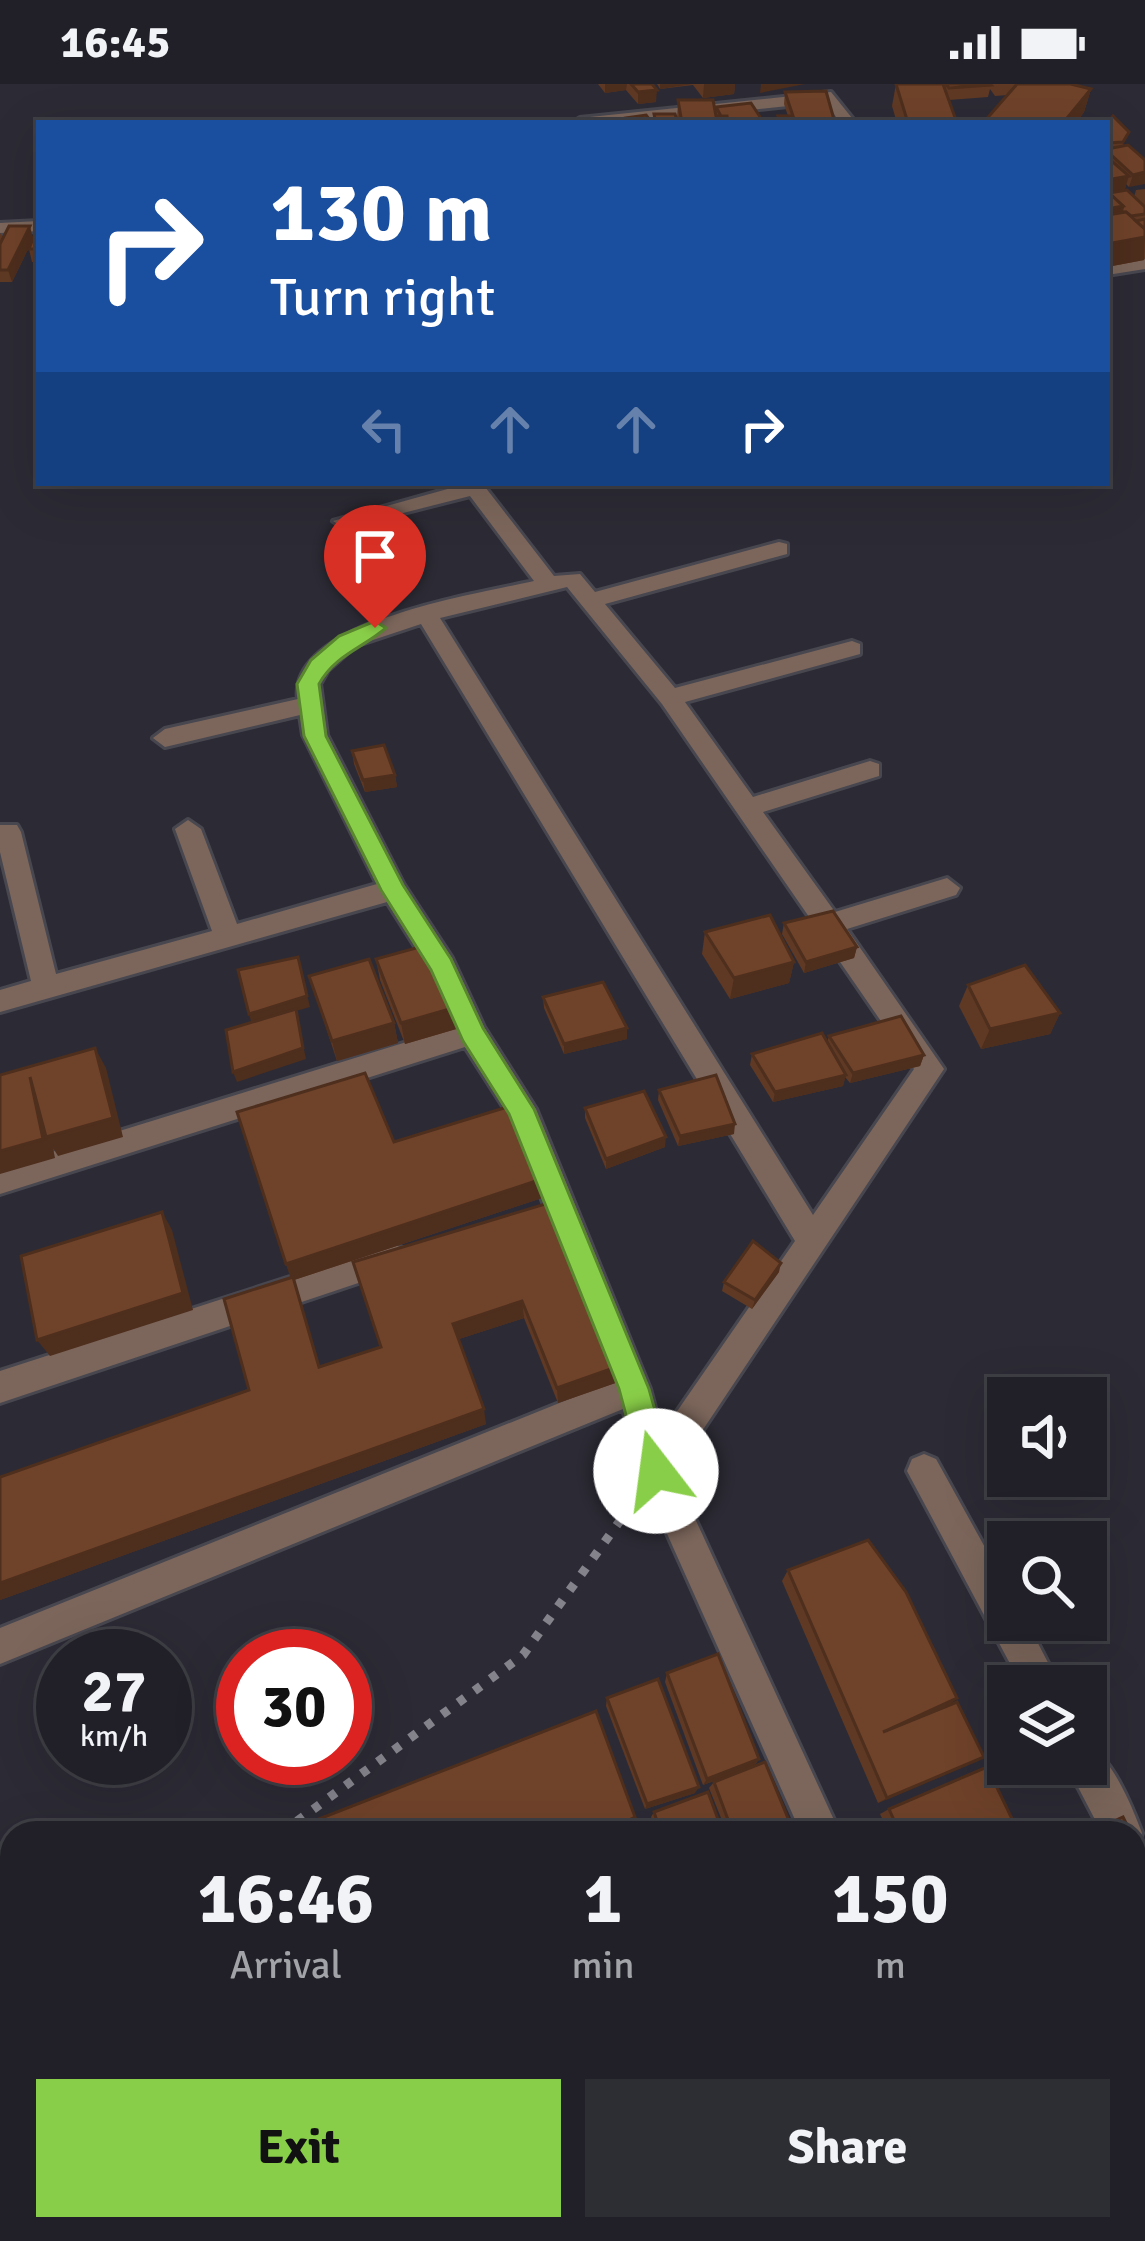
<!DOCTYPE html>
<style>
body{margin:0;font-family:Signika,sans-serif;background:#2d2d34;color:#f1f3f6;height:100vh;display:flex;flex-direction:column;font-size:45px;white-space:nowrap}
*{box-sizing:border-box;margin:0}
p{font-size:39px;color:#a2a3a8}
.icon{flex:none;width:66px;height:66px;fill:none;stroke:currentColor;stroke-width:2;stroke-linecap:round;stroke-linejoin:round}
.map{position:relative;flex:1;overflow:hidden}
.panel{position:absolute;left:0px;top:1737px;width:1146px;height:420px;display:flex;flex-direction:column;background:#212028;border-radius:36px 36px 0 0;box-shadow:0 12px 48px #0002,0 0 0 3px #3e3e45}
.panel>*{flex:none}
.top-card{position:absolute;left:36px;top:36px;width:1074px;height:366px;border-radius:0px;box-shadow:0 12px 48px #0002,0 0 0 3px #3e3e45;background:#1a4fa0;color:#fff;overflow:hidden}
.buttons{position:absolute;left:987px;top:1293px;display:grid;gap:24px}
.buttons a{display:grid;place-items:center;width:120px;height:120px;border-radius:0px;background:#212028;box-shadow:0 12px 48px #0002,0 0 0 3px #3e3e45;font-size:60px}
.speed{position:absolute;left:36px;top:1545px;display:flex;gap:24px;font-size:60px;font-weight:700;text-align:center}
.speed>*{display:grid;place-content:center;width:156px;height:156px;border-radius:50%;background:#212028;box-shadow:0 12px 48px #0002,0 0 0 3px #3e3e45;line-height:1}
.speed small{font-size:30px;font-weight:400}
.speed .limit{border:18px solid #d22;background:#fff;color:#111}
.pin{position:absolute;display:grid;place-items:center;width:102px;height:102px;color:#fff;margin:-123px -51px;border-radius:50% 50% 50% 0;rotate:-45deg;box-shadow:0 0 12px #0007}
.pin .icon{rotate:45deg}
.me{position:absolute;width:132px;margin:-66px;rotate:345deg;stroke-linejoin:round;filter:drop-shadow(0 0 9px #0008)}
.turn{display:flex;align-items:center;gap:42px;height:252px;padding:0 36px;font-size:54px}
.turn .icon{width:156px;height:156px;stroke-width:2.5}
.turn b{display:block;font-size:84px;line-height:102px}
.lanes{display:flex;align-items:center;height:114px;padding:0 36px;background:#0003;justify-content:center;gap:60px;direction:ltr}
.lanes .off{opacity:.35}
.eta{display:flex;justify-content:space-evenly;align-items:center;height:204px;text-align:center}
.eta b{font-size:72px;font-weight:800;line-height:84px}
.button{display:flex;gap:24px;margin-top:auto;padding:24px 36px}
.button a{flex:1;height:138px;border-radius:0px;background:#89ce48;color:#111;font-size:48px;font-weight:800;line-height:138px;text-align:center}
.button a+a{background:#2d2d34;color:#f1f3f6}
.status{display:flex;justify-content:space-between;align-items:center;height:84px;padding:0 60px;background:#212028;direction:ltr}
.status svg{height:33px;fill:currentColor}
.map>svg:first-child{display:block}
.lines{fill:none;stroke-linecap:round;stroke-linejoin:round}
.minor-casing{stroke:#484750;stroke-width:6}
.path{stroke:#84838c;stroke-width:9;stroke-dasharray:8 12;stroke-linecap:butt}
.minor{fill:#7c665b;fill-rule:evenodd}
.wall{fill:#5f3924}
.shaded-wall{fill:#4e2e1d}
.building{fill:#6f422a;stroke:#4e2e1d;stroke-width:3}
.route{fill:#89ce48;stroke:#59862f;stroke-width:3}
</style>
<div class="status"><b>16:45</b><svg viewBox="0 0 49 12"><path d="M0 12V9h3v3zM5 12V6h3v6zM10 12V3h3v9zM15 12V0h3v12zM26 1h20v11H26zM47 4h2v5h-2z"/></svg></div>
<div class="map">
<svg width="1145" height="2157" viewBox="0 0 1145 2157">
<rect width="100%" height="100%" fill="#2c2b35"/>
<g class="lines">
<defs>
<g id="minor">
<path d="M831 8 856 39H840L826 18 627 39H572L580 34Z"/>
<path d="M39 137V147L0 149V139Z"/>
<path d="M1145 175V185L1107 191V181Z"/>
<path d="M469 399H482L554 492 580 490 595 508 779 458 787 460V470L605 520 675 604 852 557 860 560V570L685 618 753 713 870 677 879 680V692L763 728 835 828 947 794 960 804 956 811 847 845 944 985 674 1389 840 1749H801L639 1387 623 1325 0 1580V1544L614 1297 508 1030 465 963 0 1110V1084L455 943 430 886 387 818 0 928V906L31 897 0 768V741H17L21 748 56 890 212 847 175 745 188 736 201 745 237 840 377 800 303 651 300 631 165 663 153 654 165 645 298 615C288 538 478 510 534 497L470 412 344 444 333 437ZM567 503 662 620 914 985 813 1131 440 534ZM421 540 795 1157 662 1349 650 1305 536 1025 484 943 452 874 404 801 327 651 320 600 328 586 355 562Z"/>
<path d="M392 1160 403 1164 408 1174 403 1184 0 1319V1287Z"/>
<path d="M924 1370 936 1375 1008 1505V1536H1026L1060 1602H1022L907 1387 912 1375Z"/>
<path d="M1086 1661C1112 1672 1132 1723 1142 1749L1137 1763 1134 1749H1102L1066 1680H1086Z"/>
<path d="M996 2145H1040L1045 2157H1001Z"/>
</g>
</defs>
<use href="#minor" class="minor-casing"/>
<g class="path">
<path d="M281 1749 523 1571 627 1427"/>
<path d="M0 1981 12 1971"/>
</g>
<use href="#minor" class="minor"/>
</g>
<g class="wall">
<path d="M598 0H652L656 18 638 20 626 6 605 9Z"/>
<path d="M657 0H735L734 10 703 14 693 1 660 5Z"/>
<path d="M896 0H1071L1091 5 1084 28 1076 39H983L1008 11 995 12 990 5 988 13 949 16 957 39H897L892 22Z"/>
<path d="M785 8 835 39H777L778 32H788L784 20Z"/>
<path d="M678 16 716 31V23L764 39H653L654 30 677 36Z"/>
<path d="M1113 32 1124 62 1145 76 1129 103 1126 100 1125 105 1108 108 1134 113 1136 106 1145 105V174L1144 176 1107 183V39Z"/>
<path d="M39 144V178H32L29 165 30 161 12 198H0V149L3 153 33 154Z"/>
<path d="M352 667 395 691 397 703 365 708 354 680Z"/>
<path d="M784 839 857 863 854 874 804 889 782 850Z"/>
<path d="M705 848 794 878 789 899 730 915 702 870Z"/>
<path d="M376 875 460 922 463 943 405 960 380 896Z"/>
<path d="M309 892 394 939 398 959 337 977Z"/>
<path d="M968 901 1060 929 1050 950 981 965 959 922Z"/>
<path d="M543 913 627 944V955L564 970 544 924Z"/>
<path d="M829 952 924 971 920 982 850 999 845 993 843 1002 773 1018 750 981 752 970 827 959Z"/>
<path d="M659 1006 734 1050 678 1062 658 1016Z"/>
<path d="M585 1024 665 1063 606 1085 585 1034Z"/>
<path d="M394 1058 551 1111 294 1196 320 1283 380 1263 555 1117 624 1296 558 1319 524 1234 459 1255 486 1340 0 1516V1393L249 1306 291 1193 286 1180Z"/>
<path d="M779 1188 752 1225 722 1207 724 1198Z"/>
<path d="M788 1486 957 1614 946 1623 984 1673 878 1719 782 1497Z"/>
<path d="M667 1589 759 1675 754 1682 703 1701 665 1598Z"/>
<path d="M607 1614 695 1709 645 1725 606 1622Z"/>
<path d="M714 1698 794 1749H727L709 1704Z"/>
<path d="M889 1725 997 1749H889L880 1730Z"/>
<path d="M654 1728 723 1749H657L651 1733Z"/>
<path d="M1145 1815V1899L1134 1904V1820Z"/>
<path d="M1145 1944V2157H1047L1042 2145H1134V1949Z"/>
<path d="M825 2145H900L905 2157H829Z"/>
<path d="M904 2145H981L986 2157H908Z"/>
</g>
<g class="shaded-wall">
<path d="M605 0H627L626 6 605 9Z"/>
<path d="M660 0H693L660 5Z"/>
<path d="M704 0H735L734 10 703 14Z"/>
<path d="M761 0H805L760 9Z"/>
<path d="M1091 5 1084 28 1076 39H1063Z"/>
<path d="M657 6 656 18 638 20V8Z"/>
<path d="M1145 88V100L1129 103 1133 91Z"/>
<path d="M1129 92 1125 105 1107 108V96Z"/>
<path d="M1123 122 1116 146 1107 147V125Z"/>
<path d="M30 142 33 155 12 198 8 186Z"/>
<path d="M1145 153 1144 176 1107 183V160Z"/>
<path d="M395 691 397 703 365 708 363 696Z"/>
<path d="M857 863 854 874 804 889 806 878Z"/>
<path d="M298 873 310 923 296 927 306 975 237 998 233 988 252 941 249 930Z"/>
<path d="M794 878 789 899 730 915 734 894Z"/>
<path d="M460 922 463 943 405 960 401 939Z"/>
<path d="M1060 929 1050 950 981 965 990 945Z"/>
<path d="M394 939 398 959 337 977 332 957Z"/>
<path d="M627 944V955L564 970V960Z"/>
<path d="M95 964 106 984 123 1053 58 1072 53 1064 55 1074 0 1090V1067L30 993Z"/>
<path d="M924 971 920 982 850 999 853 989Z"/>
<path d="M846 991 843 1002 773 1018 775 1008Z"/>
<path d="M735 1040 734 1050 678 1062 680 1052Z"/>
<path d="M666 1053 665 1063 606 1085V1075Z"/>
<path d="M551 1092V1111L294 1196 325 1299 286 1180Z"/>
<path d="M162 1128 172 1146 193 1226 50 1272 37 1256Z"/>
<path d="M781 1179 779 1188 752 1225 755 1216Z"/>
<path d="M522 1217 524 1234 456 1256 453 1240Z"/>
<path d="M625 1280 624 1296 558 1319 557 1304Z"/>
<path d="M484 1325 486 1340 0 1516V1499Z"/>
<path d="M984 1673 973 1679 878 1719 887 1714Z"/>
<path d="M759 1675 754 1682 703 1701 707 1695Z"/>
<path d="M699 1703 695 1709 645 1725 647 1720Z"/>
<path d="M635 1733 633 1738 611 1749H603Z"/>
</g>
<g class="building">
<path d="M631 0H652L657 6 638 8Z"/>
<path d="M896 0H943L957 39H908Z"/>
<path d="M946 0H990L991 1 949 4Z"/>
<path d="M1017 0H1071L1091 5 1063 39H983Z"/>
<path d="M826 7 835 39H781L778 32H793L785 8Z"/>
<path d="M678 16H713L716 32H727L728 39H682Z"/>
<path d="M751 19 764 39H728L727 32H721L716 23Z"/>
<path d="M654 30H675L678 39H656Z"/>
<path d="M646 31 652 39H629L626 34Z"/>
<path d="M1113 32 1129 48 1123 58 1107 59V39Z"/>
<path d="M1128 61 1145 76V88L1133 91 1107 67V65Z"/>
<path d="M1107 73 1129 92 1107 96Z"/>
<path d="M1127 106 1145 123V130L1131 132 1126 128H1121L1123 122 1109 109Z"/>
<path d="M1107 107 1123 122 1107 125Z"/>
<path d="M1126 128 1145 145V153L1107 160V131Z"/>
<path d="M1145 135V145L1136 137Z"/>
<path d="M9 142H30L8 186H0V160Z"/>
<path d="M37 144H39V165H29Z"/>
<path d="M384 661 395 691 363 696 352 667Z"/>
<path d="M833 827 857 863 806 878 784 839Z"/>
<path d="M770 831 794 878 734 894 705 848Z"/>
<path d="M434 859 460 922 401 939 376 875Z"/>
<path d="M298 873 307 912 249 930 238 886Z"/>
<path d="M369 875 394 939 332 957 309 892Z"/>
<path d="M1025 881 1060 929 990 945 968 901Z"/>
<path d="M603 898 627 944 564 960 543 913Z"/>
<path d="M296 925 303 964 233 988 226 946Z"/>
<path d="M901 932 924 971 853 989 829 952Z"/>
<path d="M822 949 846 991 775 1008 752 970Z"/>
<path d="M95 964 113 1034 46 1053 30 993 43 1055 0 1067V991Z"/>
<path d="M365 989 394 1058 520 1019 551 1092 286 1180 237 1028Z"/>
<path d="M716 991 735 1040 680 1052 659 1006Z"/>
<path d="M644 1007 666 1053 606 1075 585 1024Z"/>
<path d="M555 1117 625 1280 557 1304 522 1217 453 1240 484 1325 0 1499V1393L249 1306 224 1215 293 1193 319 1283 381 1263 353 1178Z"/>
<path d="M162 1128 183 1209 37 1256 21 1172Z"/>
<path d="M753 1157 781 1179 755 1216 724 1198Z"/>
<path d="M868 1456 906 1508 957 1614 883 1648 957 1618 984 1673 887 1714 788 1486Z"/>
<path d="M718 1570 759 1675 707 1695 667 1589Z"/>
<path d="M658 1595 699 1703 647 1720 607 1614Z"/>
<path d="M596 1627 635 1733 603 1749H283Z"/>
<path d="M765 1678 794 1749H733L714 1698Z"/>
<path d="M987 1683 1015 1741 997 1749H900L889 1725Z"/>
<path d="M708 1708 723 1749H661L654 1728Z"/>
<path d="M1123 1733 1131 1749H1088Z"/>
<path d="M644 1738 648 1749H615Z"/>
<path d="M1134 1754 1145 1775V1797L1134 1802Z"/>
<path d="M1145 1820V1899L1134 1904V1826Z"/>
<path d="M1145 1954V2157H1060L1054 2145H1134V1959Z"/>
<path d="M376 2145H718L722 2157H379Z"/>
<path d="M739 2145H808L812 2157H743Z"/>
<path d="M830 2145H900L905 2157H835Z"/>
<path d="M912 2145H981L986 2157H917Z"/>
</g>
<path class="route" d="M375 537 386 544C363 564 335 571 319 600L326 652 403 801 451 875 483 944 534 1025 649 1305 672 1387 667 1398 656 1402 645 1398 641 1387 619 1305 509 1030 463 957 431 886 381 806 304 652 297 600 311 576 339 552Z"/>
</svg>
<div class="buttons">
<a><svg class="icon" aria-label="sound" viewBox="0 0 24 24"><path d="M4 9h4l5-4v14l-5-4H4zM17 9q2 3 0 6"/></svg></a>
<a><svg class="icon" aria-label="search" viewBox="0 0 24 24"><circle cx="10" cy="10" r="6"/><path d="M15 15l6 6"/></svg></a>
<a><svg class="icon" aria-label="layers" viewBox="0 0 24 24"><path d="M12 4l9 5-9 5-9-5zM3 14l9 5 9-5"/></svg></a>
</div>
<div class="speed"><div>27<small>km/h</small></div><div class="limit">30</div></div>
<div class="pin" style="left:375px;top:544px;background:#d93025"><svg class="icon" aria-label="arrive" viewBox="0 0 24 24"><path d="M6 21V4h12l-3 4 3 4H6"/></svg></div>
<svg class="me" style="left:656px;top:1387px" viewBox="-20 -20 40 40"><circle r="19" fill="#fff"/><path d="M0-13L10 11 0 6-10 11z" fill="#89ce48"/></svg>
<div class="top-card">
<div class="turn"><svg class="icon" aria-label="right" viewBox="0 0 24 24"><path d="M7 20v-9h11M14 6l5 5-5 5"/></svg><div><b>130 m</b>Turn right</div></div>
<div class="lanes"><svg class="icon off" aria-label="left" viewBox="0 0 24 24"><path d="M17 20v-9H6M10 6l-5 5 5 5"/></svg><svg class="icon off" aria-label="ahead" viewBox="0 0 24 24"><path d="M12 20V5M6 11l6-6 6 6"/></svg><svg class="icon off" aria-label="ahead" viewBox="0 0 24 24"><path d="M12 20V5M6 11l6-6 6 6"/></svg><svg class="icon" aria-label="right" viewBox="0 0 24 24"><path d="M7 20v-9h11M14 6l5 5-5 5"/></svg></div>
</div>
<section class="panel">
<div class="eta">
<div><b>16:46</b><p>Arrival</p></div>
<div><b>1</b><p>min</p></div>
<div><b>150</b><p>m</p></div>
</div>
<div class="button"><a>Exit</a><a>Share</a></div>
</section>
</div>
